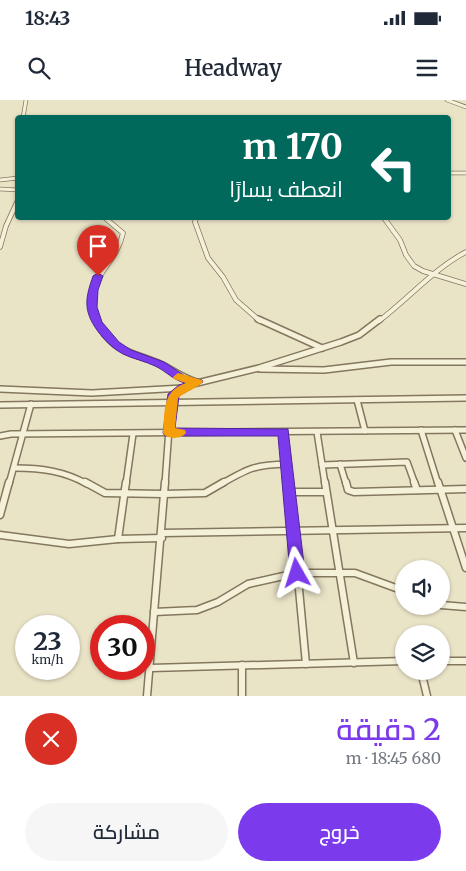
<!DOCTYPE html>
<html lang="ar">
<meta charset="utf-8">
<style>
body{margin:0;font-family:Merriweather,Cairo,serif;background:#f6f6f7;color:#1f2937;direction:rtl;height:100vh;display:flex;flex-direction:column;font-size:19px;white-space:nowrap}
*{box-sizing:border-box;margin:0}
p{font-size:16px;color:#747a83}
.icon{flex:none;width:28px;height:28px;fill:none;stroke:currentColor;stroke-width:2;stroke-linecap:round;stroke-linejoin:round}
.map{position:relative;height:596px;overflow:hidden;direction:ltr}
.sheet{display:flex;flex-direction:column;background:#fff;flex:1}
.sheet>*{flex:none}
.guide{position:absolute;left:15px;top:15px;width:436px;height:105px;border-radius:5px;box-shadow:0 1px 4px #0004;direction:rtl;background:#00695c;color:#fff;overflow:hidden}
.controls{position:absolute;left:395px;top:460px;display:grid;gap:10px}
.controls a{display:grid;place-items:center;width:55px;height:55px;border-radius:50%;background:#fff;box-shadow:0 1px 4px #0004;font-size:25px}
.speed{position:absolute;left:15px;top:515px;display:flex;gap:10px;font-size:25px;font-weight:700;text-align:center}
.speed>*{display:grid;place-content:center;width:65px;height:65px;border-radius:50%;background:#fff;box-shadow:0 1px 4px #0004;line-height:1}
.speed small{font-size:12px;font-weight:400}
.speed .limit{border:8px solid #d22;background:#fff;color:#111}
.pin{position:absolute;display:grid;place-items:center;width:42px;height:42px;color:#fff;margin:-51px -21px;border-radius:50% 50% 50% 0;rotate:-45deg;box-shadow:0 0 5px #0007}
.pin .icon{rotate:45deg}
.me{position:absolute;width:55px;margin:-28px;rotate:354deg;stroke-linejoin:round;filter:drop-shadow(0 0 4px #0008)}
.turn{display:flex;align-items:center;gap:18px;height:105px;padding:0 25px;font-size:22px}
.turn .icon{width:65px;height:65px;stroke-width:2.5}
.turn b{display:block;font-size:35px;line-height:42px}
.round{display:grid;place-items:center;flex:none;width:52px;height:52px;border-radius:26px;background:#f6f6f7}
.head{display:flex;align-items:center;justify-content:space-between;height:85px;padding:0 25px}
h1{font-size:30px;font-weight:600;line-height:38px;color:#7c3aed}
.cta{display:flex;gap:10px;margin-top:auto;padding:10px 25px}
.cta a{flex:1;height:58px;border-radius:30px;background:#7c3aed;color:#fff;font-size:20px;font-weight:600;line-height:58px;text-align:center}
.cta a+a{background:#f6f6f7;color:#1f2937}
.status{display:flex;justify-content:space-between;align-items:center;height:35px;padding:0 25px;background:#fff;direction:ltr}
.status svg{height:14px;fill:currentColor}
header{display:flex;justify-content:space-between;align-items:center;height:65px;padding:0 25px;background:#fff;font-size:22px;font-weight:600}
.map>svg:first-child{display:block}
.lines{fill:none;stroke-linecap:round;stroke-linejoin:round}
.minor-far3-casing{stroke:#83775e;stroke-width:4.5}
.minor-far2-casing{stroke:#83775e;stroke-width:5.5}
.minor-far1-casing{stroke:#83775e;stroke-width:8}
.minor-casing{stroke:#83775e;stroke-width:9}
.minor-far3{stroke:#f5f1d9;stroke-width:3}
.minor-far2{stroke:#f5f1d9;stroke-width:4}
.minor-far1{stroke:#f5f1d9;stroke-width:5}
.minor{stroke:#f5f1d9;stroke-width:6}
.route{fill:#7c3aed;stroke:#51269a}
.slow{fill:#f59e0b}
</style>
<div class="status"><b>18:43</b><svg viewBox="0 0 49 12"><path d="M0 12V9h3v3zM5 12V6h3v6zM10 12V3h3v9zM15 12V0h3v12zM26 1h20v11H26zM47 4h2v5h-2z"/></svg></div>
<header><svg class="icon" aria-label="menu" viewBox="0 0 24 24"><path d="M4 6h16M4 12h16M4 18h16"/></svg>Headway<svg class="icon" aria-label="search" viewBox="0 0 24 24"><circle cx="10" cy="10" r="6"/><path d="M15 15l6 6"/></svg></header>
<div class="map">
<svg width="466" height="596" viewBox="0 0 466 596">
<rect width="100%" height="100%" fill="#eae4c7"/>
<g class="lines">
<defs>
<g id="minor-far3">
<path d="M447 0 466 7"/>
<path d="M23 18 26 0"/>
<path d="M449 73H466"/>
<path d="M0 80 18 78"/>
<path d="M0 89 18 90"/>
</g>
<g id="minor-far2">
<path d="M196 118 195 122 208 158 223 177 236 200 260 221"/>
<path d="M384 118 400 140 406 155 414 166 423 171 466 184"/>
<path d="M0 147 6 126 18 100"/>
<path d="M97 221C82 175 115 170 123 133L105 118"/>
<path d="M379 221C408 199 435 168 466 152"/>
</g>
<g id="minor-far1">
<path d="M96 219C111 252 129 251 158 263 172 269 182 278 197 282"/>
<path d="M258 219 322 248"/>
<path d="M260 269 324 270 391 262H466"/>
<path d="M0 289 92 293 183 288"/>
<path d="M357 300 365 331"/>
<path d="M0 305 466 298"/>
<path d="M421 330 438 384"/>
<path d="M455 330 466 358"/>
<path d="M284 332 289 384"/>
<path d="M317 332 325 384"/>
<path d="M0 336 11 334 466 330"/>
<path d="M340 364 346 384"/>
<path d="M322 365 407 362 415 384"/>
<path d="M15 368C41 368 64 371 87 384"/>
<path d="M9 384 31 304"/>
<path d="M126 384 133 334"/>
<path d="M165 384 171 301 174 294 193 284 259 268 341 242 359 235 380 219"/>
<path d="M221 384C249 368 254 365 287 364"/>
</g>
<g id="minor">
<path d="M85 382 105 393 164 394 205 393 224 382"/>
<path d="M289 382 306 564"/>
<path d="M325 382 354 563"/>
<path d="M346 382 348 390 354 392 466 389"/>
<path d="M414 382 417 390"/>
<path d="M438 382 466 468"/>
<path d="M289 392H326"/>
<path d="M0 415 9 382"/>
<path d="M162 433 466 428"/>
<path d="M0 435 69 444 118 439 162 438"/>
<path d="M118 439 126 382"/>
<path d="M441 505 466 507"/>
<path d="M154 512 197 510 218 502 248 484 297 473H355L404 491"/>
<path d="M441 561H466"/>
<path d="M242 565V596"/>
<path d="M151 568 404 561"/>
<path d="M421 571 427 596"/>
<path d="M147 596 165 382"/>
</g>
</defs>
<use href="#minor-far3" class="minor-far3-casing"/>
<use href="#minor-far2" class="minor-far2-casing"/>
<use href="#minor-far1" class="minor-far1-casing"/>
<use href="#minor" class="minor-casing"/>
<use href="#minor-far3" class="minor-far3"/>
<use href="#minor-far2" class="minor-far2"/>
<use href="#minor-far1" class="minor-far1"/>
<use href="#minor" class="minor"/>
</g>
<path class="route" d="M98 173 103 176 98 190 97 207 102 222 119 242 131 250 164 262 185 276 202 280 203 282 179 296 175 328 288 329 305 473 302 478 297 480 292 478 290 473 278 336H165L163 333 168 294 179 285 185 283C173 280 166 271 155 266 145 261 133 259 123 254 108 246 88 224 87 206 86 196 90 185 93 176Z"/>
<path class="slow" d="M178 273 202 280 203 282C198 288 186 291 178 298L175 328 185 330 186 333C182 339 167 340 163 333 165 311 162 291 186 283L174 279 173 277Z"/>
</svg>
<div class="controls">
<a><svg class="icon" aria-label="sound" viewBox="0 0 24 24"><path d="M4 9h4l5-4v14l-5-4H4zM17 9q2 3 0 6"/></svg></a>
<a><svg class="icon" aria-label="layers" viewBox="0 0 24 24"><path d="M12 4l9 5-9 5-9-5zM3 14l9 5 9-5"/></svg></a>
</div>
<div class="speed"><div>23<small>km/h</small></div><div class="limit">30</div></div>
<div class="pin" style="left:98px;top:176px;background:#d93025"><svg class="icon" aria-label="arrive" viewBox="0 0 24 24"><path d="M6 21V4h12l-3 4 3 4H6"/></svg></div>
<svg class="me" style="left:297px;top:473px" viewBox="-20 -20 40 40"><path d="M0-17L14 15 0 8-14 15z" fill="#7c3aed" stroke="#fff" stroke-width="4"/></svg>
<div class="guide">
<div class="turn"><svg class="icon" aria-label="left" viewBox="0 0 24 24"><path d="M17 20v-9H6M10 6l-5 5 5 5"/></svg><div><b>170 m</b>انعطف يسارًا</div></div>
</div>
</div>
<section class="sheet">
<div class="head"><div><h1>2 دقيقة</h1><p>680 m · 18:45</p></div><a class="round" style="background:#d93025;color:#fff"><svg class="icon" aria-label="close" viewBox="0 0 24 24"><path d="M6 6l12 12M18 6L6 18"/></svg></a></div>
<div class="cta"><a>خروج</a><a>مشاركة</a></div>
</section>
